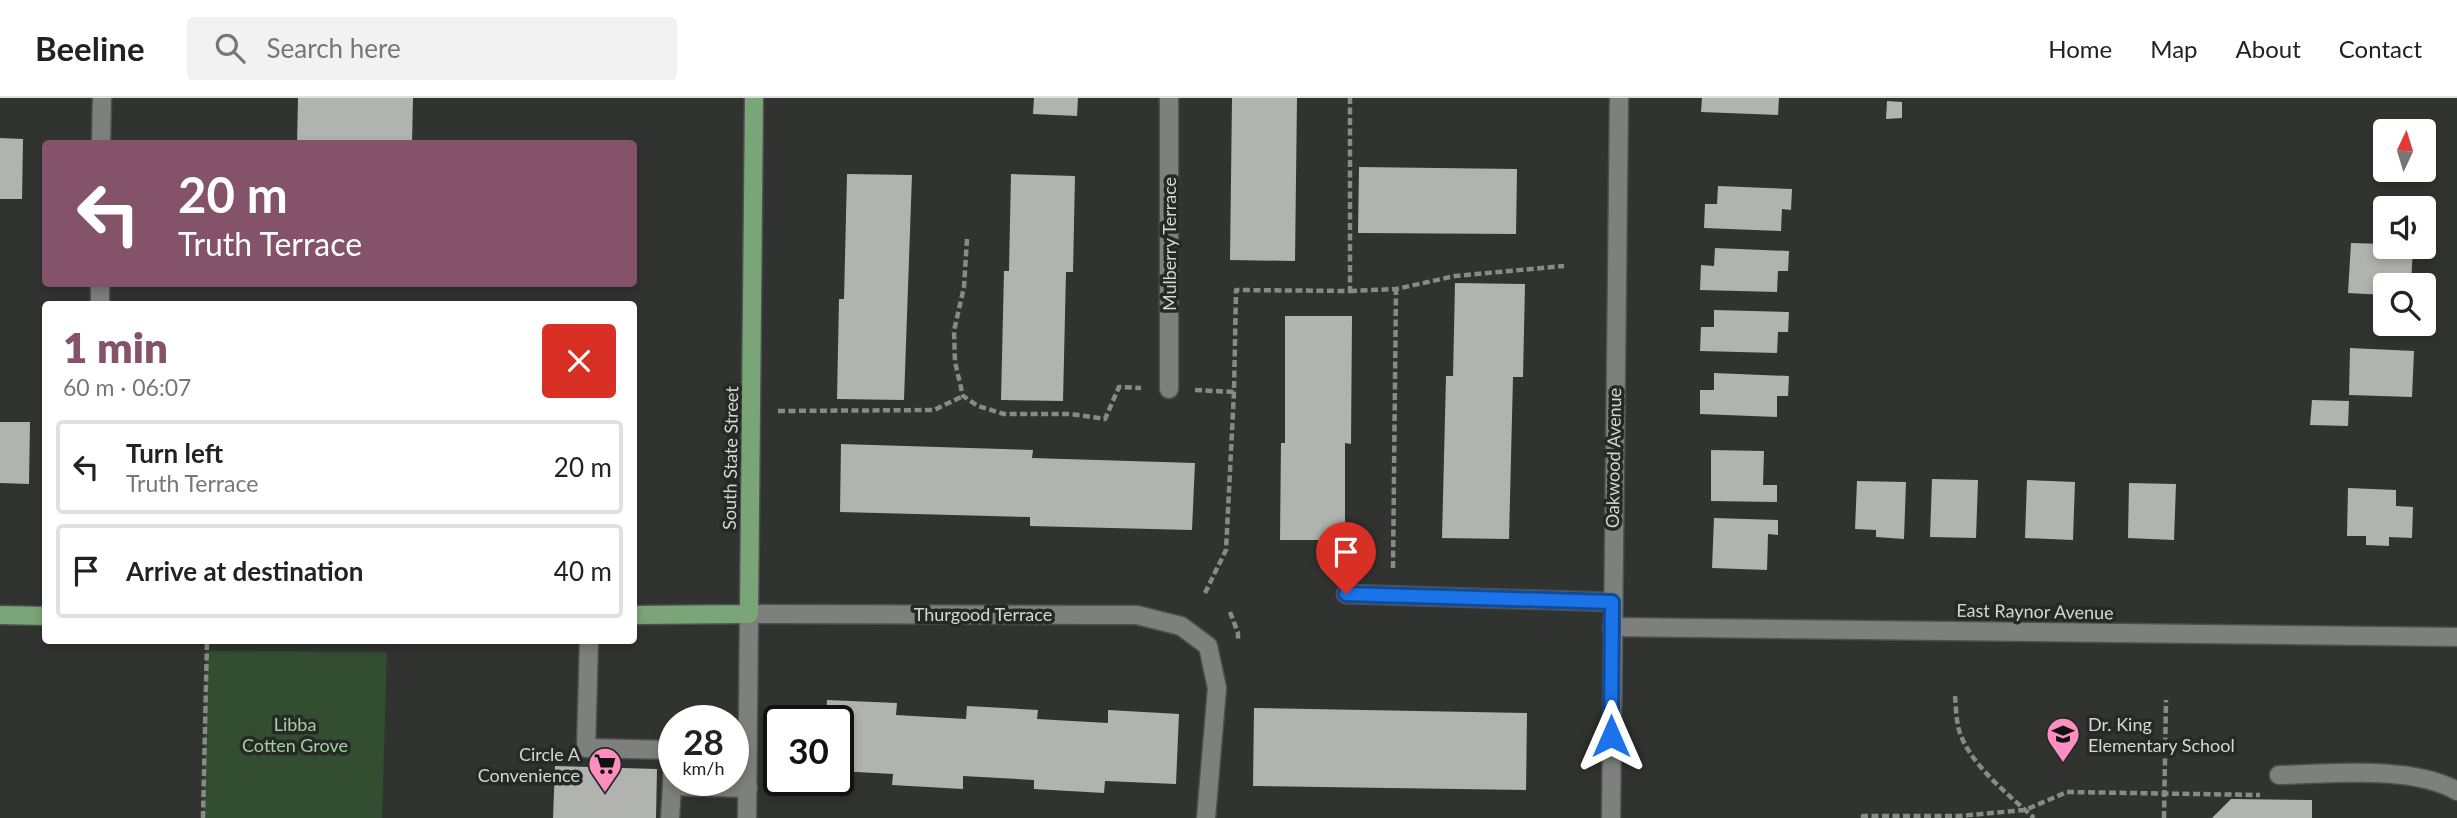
<!DOCTYPE html>
<meta charset="utf-8">
<style>
body{margin:0;font-family:Lato,sans-serif;background:#f2f2f2;color:#222;height:100vh;display:flex;flex-direction:column;font-size:26px;white-space:nowrap}
*{box-sizing:border-box;margin:0}
p{font-size:23px;color:#767676}
.icon{flex:none;width:38px;height:38px;fill:none;stroke:currentColor;stroke-width:2;stroke-linecap:round;stroke-linejoin:round}
.map{position:relative;flex:1;overflow:hidden}
.sheet{position:absolute;left:42px;top:203px;width:595px;height:343px;display:flex;flex-direction:column;background:#fff;border-radius:7px;box-shadow:0 4px 10px #0003}
.sheet>*{flex:none}
.guide{position:absolute;left:42px;top:42px;width:595px;height:147px;border-radius:7px;box-shadow:0 4px 10px #0003;background:#855369;color:#fff;overflow:hidden}
.needle{width:46px;rotate:4deg}
.controls{position:absolute;left:2373px;top:21px;display:grid;gap:14px}
.controls a{display:grid;place-items:center;width:63px;height:63px;border-radius:7px;background:#fff;box-shadow:0 4px 10px #0003;font-size:35px}
.speed{position:absolute;left:658px;top:607px;display:flex;gap:14px;font-size:35px;font-weight:700;text-align:center}
.speed>*{display:grid;place-content:center;width:91px;height:91px;border-radius:50%;background:#fff;box-shadow:0 4px 10px #0003;line-height:1}
.speed small{font-size:18px;font-weight:400}
.speed .limit{border:4px solid #111;border-radius:10px;background:#fff;color:#111}
.pin{position:absolute;display:grid;place-items:center;width:60px;height:60px;color:#fff;margin:-72px -30px;border-radius:50% 50% 50% 0;rotate:-45deg;box-shadow:0 0 7px #0007}
.pin .icon{rotate:45deg}
.me{position:absolute;width:77px;margin:-38px;rotate:0deg;stroke-linejoin:round;filter:drop-shadow(0 0 5px #0008)}
.turn{display:flex;align-items:center;gap:24px;height:147px;padding:0 21px;font-size:32px}
.turn .icon{width:91px;height:91px;stroke-width:2.5}
.turn b{display:block;font-size:49px;line-height:60px}
.round{display:grid;place-items:center;flex:none;width:74px;height:74px;border-radius:7px;background:#f2f2f2}
.head{display:flex;align-items:center;justify-content:space-between;height:119px;padding:0 21px}
h1{font-size:42px;font-weight:800;line-height:52px;color:#855369}
ul{padding:0;list-style:none}
li{display:flex;align-items:center;gap:21px;height:94px;margin:0 14px 10px;padding:0 7px;border:4px solid #e0e0e0;border-radius:7px}
li div{flex:1}
li b{display:block;font-size:26px}
li em{font-style:normal}
header{display:flex;align-items:center;gap:42px;box-sizing:border-box;height:98px;padding:0 35px;background:#fff;border-bottom:2px solid #e0e0e0}
header strong{font-size:33px}
nav{display:flex;gap:38px;margin-inline-start:auto;font-size:24px}
.search{width:490px;height:63px;background:#f2f2f2;display:flex;align-items:center;gap:18px;box-sizing:border-box;padding:0 24px;border-radius:7px;color:#767676;font-size:26px}
.map>svg:first-child{display:block}
.green{fill:#334d31}
.building{fill:#b0b3b0}
.lines{fill:none;stroke-linecap:round;stroke-linejoin:round}
.service-casing{stroke:#4d504d;stroke-width:21}
.minor-casing{stroke:#4d504d;stroke-width:21}
.tertiary-casing{stroke:#4d504d;stroke-width:21}
.primary-casing{stroke:#4d504d;stroke-width:21}
.path{stroke:#878a87;stroke-width:4.5;stroke-dasharray:7 3.5;stroke-linecap:butt}
.service{stroke:#7e807e;stroke-width:18}
.minor{stroke:#7e807e;stroke-width:18}
.tertiary{stroke:#7e807e;stroke-width:18}
.primary{stroke:#7aa578;stroke-width:18}
.route-casing{stroke:#114b97;stroke-width:18}
.route{stroke:#1a73e8;stroke-width:12}
.labels{text-anchor:middle;dominant-baseline:central;stroke-width:7;stroke-linejoin:round;paint-order:stroke}
.street-label{font-size:18px;fill:#d5d7d5;stroke:#272926}
.park-label{font-size:18px;fill:#a0d09e;stroke:#272926}
.poi-label{font-size:18px;fill:#d5d7d5;stroke:#272926;text-anchor:start}
</style>
<header>
<strong>Beeline</strong>
<div class="search"><svg class="icon" aria-label="search" viewBox="0 0 24 24"><circle cx="10" cy="10" r="6"/><path d="M15 15l6 6"/></svg>Search here</div>
<nav><a>Home</a><a>Map</a><a>About</a><a>Contact</a></nav>
</header>
<div class="map">
<svg width="2457" height="720" viewBox="0 0 2457 720">
<rect width="100%" height="100%" fill="#303330"/>
<path class="green" d="M206 553 387 554 382 720H203Z"/>
<g class="building">
<path d="M298 0H413L412 46H297Z"/>
<path d="M1034 0H1078L1077 18 1033 16Z"/>
<path d="M1232 0H1297L1295 163 1230 162Z"/>
<path d="M1702 0H1779L1778 17 1701 14Z"/>
<path d="M1887 3 1902 4V20L1886 21Z"/>
<path d="M0 40 23 41 22 101H0Z"/>
<path d="M1359 69 1517 71 1516 136 1358 135Z"/>
<path d="M847 76 912 77 904 302 837 301 839 201H844Z"/>
<path d="M1011 76 1075 78 1073 174H1066L1063 303 1001 302 1004 173H1009Z"/>
<path d="M1718 88 1792 91 1791 112 1782 111 1781 133 1704 130 1705 106H1717Z"/>
<path d="M2351 145 2385 146V149H2413L2411 187H2385V197L2348 195Z"/>
<path d="M1715 150 1789 153 1788 173H1778L1777 194 1700 192 1701 167 1714 168Z"/>
<path d="M1455 185 1525 186 1523 279H1513L1509 441 1442 440 1446 278H1453Z"/>
<path d="M1714 212 1789 214 1788 234H1778L1777 255 1700 253 1701 229H1714Z"/>
<path d="M1285 218H1352L1351 346 1345 345V442H1280L1281 345H1285Z"/>
<path d="M2350 250 2414 253 2412 299 2349 297Z"/>
<path d="M1714 275 1789 278 1788 298H1777V319L1700 316V292H1714Z"/>
<path d="M2312 302 2349 303 2348 328 2310 327Z"/>
<path d="M0 324H30L29 386 0 385Z"/>
<path d="M841 346 1033 352 1032 360 1195 365 1192 432 1030 428V419L840 414Z"/>
<path d="M1711 352 1764 353 1763 387H1777V404L1711 403Z"/>
<path d="M1932 381 1978 382 1976 440 1930 439Z"/>
<path d="M2027 382 2075 384 2073 442 2025 440Z"/>
<path d="M1857 383 1906 384 1904 441 1876 439V432L1855 431Z"/>
<path d="M2129 385 2176 386 2174 442 2128 440Z"/>
<path d="M2348 390 2396 392V408L2413 409 2412 440 2389 439V448L2366 447V438H2347Z"/>
<path d="M1714 420 1778 422V437L1768 436 1767 472 1712 470Z"/>
<path d="M827 602 897 605 896 617 966 621 967 608 1038 612 1037 621 1108 625V612L1179 616 1176 686 1105 683 1104 695 1034 691V682L963 678V691L892 687 893 676 838 673V623H826Z"/>
<path d="M1254 610 1527 615 1526 692 1253 688Z"/>
<path d="M555 668 657 671 656 720H553Z"/>
<path d="M2231 701 2312 702V720H2212Z"/>
</g>
<g class="lines">
<defs>
<g id="service">
<path d="M589 542 586 650 673 652 672 688 748 690"/>
<path d="M2279 677C2330 676 2412 667 2457 693"/>
<path d="M670 720 672 688"/>
</g>
<g id="minor">
<path d="M101 46 102 0"/>
<path d="M100 206V186"/>
<path d="M1169 291V0"/>
<path d="M1346 496 1612 504"/>
<path d="M749 516 1137 517 1181 528 1208 548 1217 590 1206 720"/>
<path d="M1612 529 2457 539"/>
<path d="M1611 720 1619 0"/>
</g>
<path id="tertiary" d="M747 720 749 516"/>
<g id="primary">
<path d="M0 517 46 518"/>
<path d="M634 517 749 516 754 0"/>
</g>
</defs>
<use href="#service" class="service-casing"/>
<use href="#minor" class="minor-casing"/>
<use href="#tertiary" class="tertiary-casing"/>
<use href="#primary" class="primary-casing"/>
<g class="path">
<path d="M967 141 964 189 954 233 955 264 963 298 978 308 1004 316H1071L1105 321 1119 289 1141 290"/>
<path d="M1350 193 1396 191 1455 178 1564 168"/>
<path d="M1195 292 1234 294"/>
<path d="M778 313 934 312 963 298"/>
<path d="M1393 470 1396 191"/>
<path d="M1205 495 1226 452 1234 294 1236 192 1350 193V0"/>
<path d="M1230 514 1238 535V543"/>
<path d="M1955 598C1956 609 1956 621 1959 632 1969 666 2008 696 2034 720"/>
<path d="M203 720 207 542"/>
<path d="M1863 720V718H1959L2025 712 2067 694 2260 697"/>
<path d="M2164 720 2166 602"/>
</g>
<use href="#service" class="service"/>
<use href="#minor" class="minor"/>
<use href="#tertiary" class="tertiary"/>
<use href="#primary" class="primary"/>
</g>
<g class="lines">
<defs>
<path id="route" d="M1346 496 1612 504 1611 638"/>
</defs>
<use href="#route" class="route-casing"/>
<use href="#route" class="route"/>
</g>
<defs>
<symbol id="school-pin" viewBox="-11 -11 22 30"><path d="M0 17L-7.5 6A9.5 9.5 0 1 1 7.5 6Z" fill="#fd8ebf" stroke="#272926"/><path d="M0-5L7-2L0 1L-7-2ZM-4 1L0 2.5L4 1V4Q0 6-4 4Z" fill="#111"/></symbol>
<symbol id="supermarket-pin" viewBox="-11 -11 22 30"><path d="M0 17L-7.5 6A9.5 9.5 0 1 1 7.5 6Z" fill="#fd8ebf" stroke="#272926"/><path d="M-6-5.5h2.5l.6 2H6L4.5 2H-2.5L-4.4-4H-6ZM-1.5 3.2a1.3 1.3 0 1 0 .1 0ZM3 3.2a1.3 1.3 0 1 0 .1 0Z" fill="#111"/></symbol>
</defs>
<g fill-rule="evenodd">
<use href="#school-pin" x="2044" y="617" width="38" height="52"/>
<use href="#supermarket-pin" x="586" y="647" width="38" height="52"/>
</g>
<g class="labels">
<g class="street-label">
<text transform="translate(1169 146) rotate(-90)">Mulberry Terrace</text>
<text transform="translate(730 360) rotate(-89)">South State Street</text>
<text transform="translate(1613 360) rotate(-89)">Oakwood Avenue</text>
<text transform="translate(2035 513) rotate(1)">East Raynor Avenue</text>
<text x="983" y="516">Thurgood Terrace</text>
</g>
<g class="park-label">
<text x="295" y="626">Libba<tspan x="295" dy="21">Cotten Grove</tspan></text>
</g>
<g class="poi-label">
<text x="2088" y="626">Dr. King<tspan x="2088" dy="21">Elementary School</tspan></text>
<text x="580" y="656" text-anchor="end">Circle A<tspan x="580" dy="21">Convenience</tspan></text>
</g>
</g>
</svg>
<div class="controls">
<a><svg class="needle" viewBox="-14 -14 28 28"><path d="M0-13l5 13h-10z" fill="#e53935"/><path d="M0 13l5-13h-10z" fill="#767676"/></svg></a>
<a><svg class="icon" aria-label="sound" viewBox="0 0 24 24"><path d="M4 9h4l5-4v14l-5-4H4zM17 9q2 3 0 6"/></svg></a>
<a><svg class="icon" aria-label="search" viewBox="0 0 24 24"><circle cx="10" cy="10" r="6"/><path d="M15 15l6 6"/></svg></a>
</div>
<div class="speed"><div>28<small>km/h</small></div><div class="limit">30</div></div>
<div class="pin" style="left:1346px;top:496px;background:#d93025"><svg class="icon" aria-label="arrive" viewBox="0 0 24 24"><path d="M6 21V4h12l-3 4 3 4H6"/></svg></div>
<svg class="me" style="left:1611px;top:638px" viewBox="-20 -20 40 40"><path d="M0-17L14 15 0 8-14 15z" fill="#1a73e8" stroke="#fff" stroke-width="4"/></svg>
<div class="guide">
<div class="turn"><svg class="icon" aria-label="left" viewBox="0 0 24 24"><path d="M17 20v-9H6M10 6l-5 5 5 5"/></svg><div><b>20 m</b>Truth Terrace</div></div>
</div>
<section class="sheet">
<div class="head"><div><h1>1 min</h1><p>60 m · 06:07</p></div><a class="round" style="background:#d93025;color:#fff"><svg class="icon" aria-label="close" viewBox="0 0 24 24"><path d="M6 6l12 12M18 6L6 18"/></svg></a></div>
<ul>
<li><svg class="icon" aria-label="left" viewBox="0 0 24 24"><path d="M17 20v-9H6M10 6l-5 5 5 5"/></svg><div><b>Turn left</b><p>Truth Terrace</p></div><em>20 m</em></li>
<li><svg class="icon" aria-label="arrive" viewBox="0 0 24 24"><path d="M6 21V4h12l-3 4 3 4H6"/></svg><div><b>Arrive at destination</b></div><em>40 m</em></li>
</ul>
</section>
</div>
